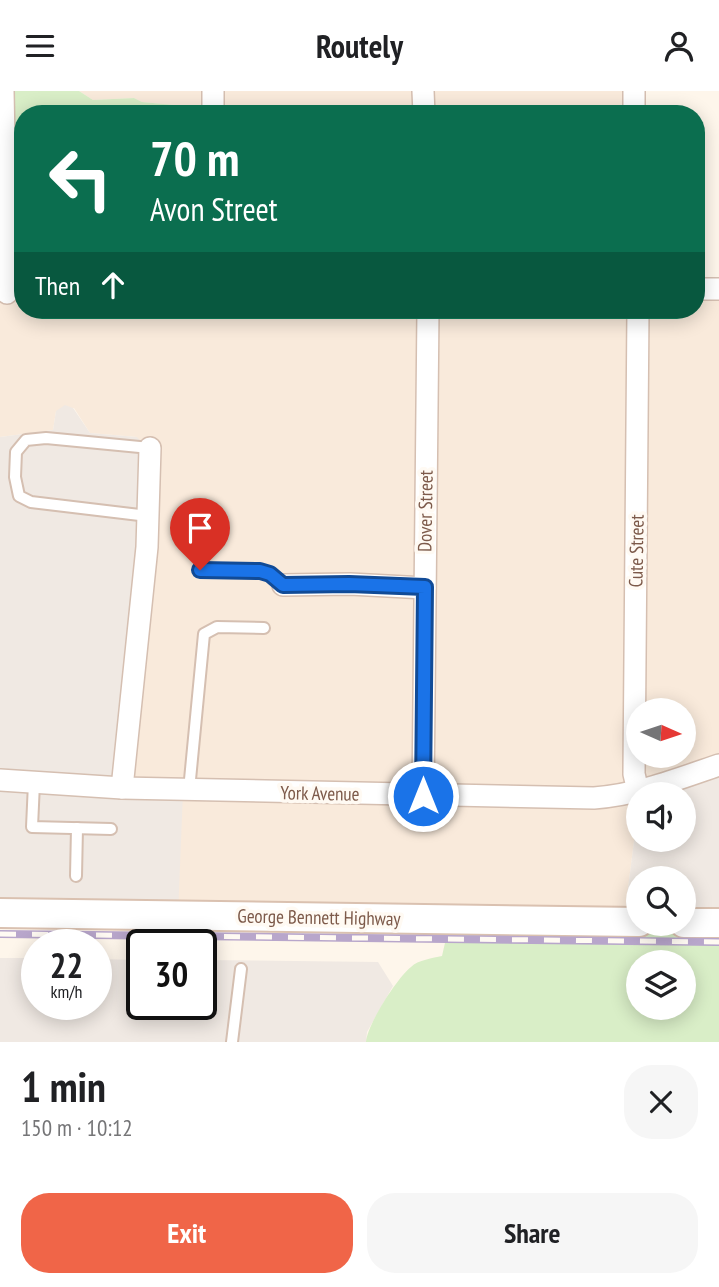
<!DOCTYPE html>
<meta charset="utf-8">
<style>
body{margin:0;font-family:"PT Sans Narrow",sans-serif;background:#f6f6f6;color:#202124;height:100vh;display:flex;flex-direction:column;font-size:26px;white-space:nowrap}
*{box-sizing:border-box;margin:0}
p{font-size:23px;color:#757577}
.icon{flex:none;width:38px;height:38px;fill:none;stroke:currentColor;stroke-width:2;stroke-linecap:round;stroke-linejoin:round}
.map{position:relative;height:951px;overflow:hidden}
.side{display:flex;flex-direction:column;background:#fff;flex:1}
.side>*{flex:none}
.guide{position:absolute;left:14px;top:14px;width:691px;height:214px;border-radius:28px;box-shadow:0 4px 18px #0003;background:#0b6e4f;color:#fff;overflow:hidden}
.needle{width:46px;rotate:93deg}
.buttons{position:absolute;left:626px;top:607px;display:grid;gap:14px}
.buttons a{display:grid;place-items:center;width:70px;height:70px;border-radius:50%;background:#fff;box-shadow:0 4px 18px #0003;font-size:35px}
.speed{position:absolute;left:21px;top:838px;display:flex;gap:14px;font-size:35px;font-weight:700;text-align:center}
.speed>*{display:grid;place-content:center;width:91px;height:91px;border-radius:50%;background:#fff;box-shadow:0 4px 18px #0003;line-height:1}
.speed small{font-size:18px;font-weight:400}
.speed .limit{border:4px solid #111;border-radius:10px;background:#fff;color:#111}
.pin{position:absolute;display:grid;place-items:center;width:60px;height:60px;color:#fff;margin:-72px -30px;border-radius:50% 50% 50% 0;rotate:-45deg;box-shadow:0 0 7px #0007}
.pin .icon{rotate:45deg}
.me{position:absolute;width:77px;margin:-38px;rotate:0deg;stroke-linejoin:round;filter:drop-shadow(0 0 5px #0008)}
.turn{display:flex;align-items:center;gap:24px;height:147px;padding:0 21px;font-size:32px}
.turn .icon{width:91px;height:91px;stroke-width:2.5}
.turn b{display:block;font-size:49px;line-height:60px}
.then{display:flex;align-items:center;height:66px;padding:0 21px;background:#0003;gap:14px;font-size:26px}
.round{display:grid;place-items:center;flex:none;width:74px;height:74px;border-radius:28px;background:#f6f6f6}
.summary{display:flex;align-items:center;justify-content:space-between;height:119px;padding:0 21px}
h1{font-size:42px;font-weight:600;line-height:52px}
.action{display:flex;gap:14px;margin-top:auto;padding:14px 21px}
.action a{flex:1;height:80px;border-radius:28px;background:#f06548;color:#fff;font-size:28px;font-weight:600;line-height:80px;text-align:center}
.action a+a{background:#f6f6f6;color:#202124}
header{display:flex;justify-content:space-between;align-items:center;height:91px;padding:0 21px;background:#fff;font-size:32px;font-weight:600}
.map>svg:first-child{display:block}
.residential{fill:#f9eadb;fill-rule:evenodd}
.industrial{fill:#f0e9e3;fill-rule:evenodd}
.green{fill:#d9eec7;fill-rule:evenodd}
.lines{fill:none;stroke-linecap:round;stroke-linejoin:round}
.service-casing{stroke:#d5bfb1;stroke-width:14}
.minor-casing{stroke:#d5bfb1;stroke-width:24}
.secondary-casing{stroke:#dac1b0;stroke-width:32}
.service{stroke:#fff;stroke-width:10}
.minor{stroke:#fff;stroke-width:21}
.secondary{stroke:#fff;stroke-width:28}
.rail-casing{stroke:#b8a6cb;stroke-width:8}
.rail{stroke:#fffaf3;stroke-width:5;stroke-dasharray:16;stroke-linecap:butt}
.route-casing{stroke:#114b97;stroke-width:18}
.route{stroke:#1a73e8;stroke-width:12}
.labels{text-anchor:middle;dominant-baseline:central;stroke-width:7;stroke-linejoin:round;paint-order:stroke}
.street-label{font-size:19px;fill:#7d5a4a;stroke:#fffaf3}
</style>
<header><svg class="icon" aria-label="menu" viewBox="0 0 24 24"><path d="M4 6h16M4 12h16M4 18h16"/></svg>Routely<svg class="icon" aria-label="person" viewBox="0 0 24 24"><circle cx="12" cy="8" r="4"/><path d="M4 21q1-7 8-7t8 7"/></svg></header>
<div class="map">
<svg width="719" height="951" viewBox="0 0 719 951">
<rect width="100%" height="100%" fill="#fef6eb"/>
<g class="residential">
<path d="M79 0H627V23H205L204 17 142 11 134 7 93 9Z"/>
<path d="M697 200H719V674L632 708 636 734 624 829 178 824 126 696 137 346 90 342 74 317 56 320 53 339 0 346V206H23V219H696ZM639 620H684V665H639Z"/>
</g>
<g class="industrial">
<path d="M65 314 73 317 90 342 137 346 147 358 122 694 183 701 178 824 0 822V346L53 339 56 320Z"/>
<path d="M719 674V833L684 832V788H639V831L624 829 636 734 632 703ZM639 704H684V749H639Z"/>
<path d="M0 867H37V914H96V868L142 869V914H201V869L378 871 393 895 367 941 366 951H0Z"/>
</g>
<g class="green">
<path d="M0 0H79L93 9 134 7 142 11 205 17V23H23V206H0Z"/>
<path d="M450 830 719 833V951H366C367 934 397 887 411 876 418 869 433 867 442 865ZM639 872H684V917H639Z"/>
</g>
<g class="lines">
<defs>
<g id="service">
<path d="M148 425 31 411 19 405 15 386 16 361 26 349 46 347 150 357"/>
<path d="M200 479 260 480 270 483 283 494"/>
<path d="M34 692 32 736 111 738"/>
<path d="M189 699 204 543 217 536 264 537"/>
<path d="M76 785 77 737"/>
<path d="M232 951 241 878"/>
</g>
<g id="minor">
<path d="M3 0 7 202"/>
<path d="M213 0V23"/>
<path d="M423 0 424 23"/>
<path d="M634 0V23"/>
<path d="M696 198H719"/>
<path d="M283 494 350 493 425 497"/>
<path d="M0 689 122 697 594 707C637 704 678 688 719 674"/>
<path d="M122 697 147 456 150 357"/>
<path d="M638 700 634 683 638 219"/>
<path d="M423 705 428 219"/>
</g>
<g id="secondary">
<path d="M0 822 639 831"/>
<path d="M684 832H719"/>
</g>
</defs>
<use href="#service" class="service-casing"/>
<use href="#minor" class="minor-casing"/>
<use href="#secondary" class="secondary-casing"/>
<use href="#service" class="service"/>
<use href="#minor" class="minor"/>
<use href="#secondary" class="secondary"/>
<defs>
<path id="rail" d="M0 843 719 851"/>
</defs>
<use href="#rail" class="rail-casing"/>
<use href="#rail" class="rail"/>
</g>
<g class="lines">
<defs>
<path id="route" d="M200 479 260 480 270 483 283 494 349 493 425 496 423 705"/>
</defs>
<use href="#route" class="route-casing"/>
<use href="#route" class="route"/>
</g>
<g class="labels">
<g class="street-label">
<text transform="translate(425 420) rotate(-89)">Dover Street</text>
<text transform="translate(636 460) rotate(-89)">Cute Street</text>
<text transform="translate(320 702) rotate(1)">York Avenue</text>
<text transform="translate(319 826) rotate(1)">George Bennett Highway</text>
</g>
</g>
</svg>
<div class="buttons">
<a><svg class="needle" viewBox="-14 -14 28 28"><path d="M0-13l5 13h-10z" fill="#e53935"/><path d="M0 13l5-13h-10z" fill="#757577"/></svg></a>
<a><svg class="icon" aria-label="sound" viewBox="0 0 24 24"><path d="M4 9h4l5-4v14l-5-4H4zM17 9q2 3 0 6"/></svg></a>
<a><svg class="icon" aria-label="search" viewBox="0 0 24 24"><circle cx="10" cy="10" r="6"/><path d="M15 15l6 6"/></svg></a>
<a><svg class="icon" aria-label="layers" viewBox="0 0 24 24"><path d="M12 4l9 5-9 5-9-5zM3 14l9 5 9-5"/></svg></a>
</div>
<div class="speed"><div>22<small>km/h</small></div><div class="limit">30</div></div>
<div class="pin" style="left:200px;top:479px;background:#d93025"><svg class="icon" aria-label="arrive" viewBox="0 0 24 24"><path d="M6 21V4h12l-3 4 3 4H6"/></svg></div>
<svg class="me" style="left:423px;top:705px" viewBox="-20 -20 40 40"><circle r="17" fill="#1a73e8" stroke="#fff" stroke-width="3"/><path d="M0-11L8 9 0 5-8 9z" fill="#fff"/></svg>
<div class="guide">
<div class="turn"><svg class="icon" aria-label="left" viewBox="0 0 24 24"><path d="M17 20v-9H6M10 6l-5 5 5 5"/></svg><div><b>70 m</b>Avon Street</div></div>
<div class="then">Then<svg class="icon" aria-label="ahead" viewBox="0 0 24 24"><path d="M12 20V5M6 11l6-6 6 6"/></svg></div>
</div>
</div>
<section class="side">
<div class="summary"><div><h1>1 min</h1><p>150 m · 10:12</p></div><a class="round"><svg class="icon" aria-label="close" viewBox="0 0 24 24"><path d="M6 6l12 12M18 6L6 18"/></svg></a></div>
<div class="action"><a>Exit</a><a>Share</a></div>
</section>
